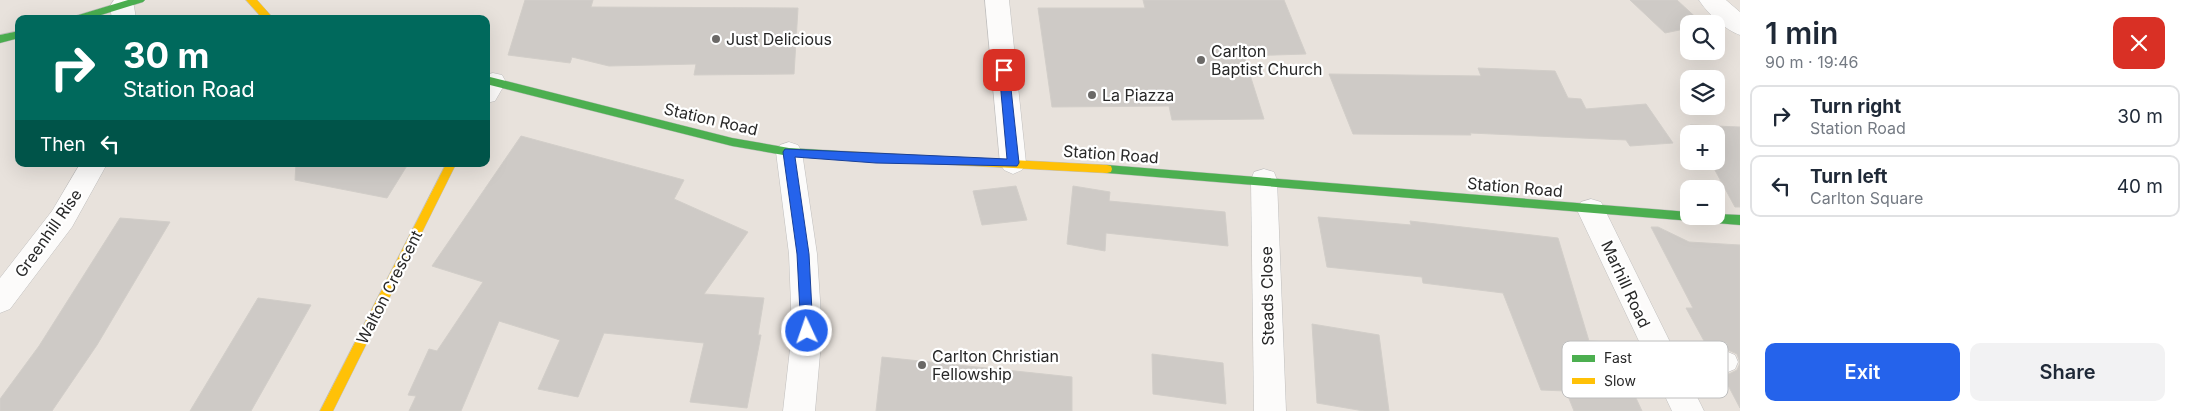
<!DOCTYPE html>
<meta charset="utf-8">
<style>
body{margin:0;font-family:Inter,sans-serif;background:#f2f2f3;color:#1f2937;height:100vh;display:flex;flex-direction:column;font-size:19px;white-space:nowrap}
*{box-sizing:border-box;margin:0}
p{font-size:16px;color:#747a83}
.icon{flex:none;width:28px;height:28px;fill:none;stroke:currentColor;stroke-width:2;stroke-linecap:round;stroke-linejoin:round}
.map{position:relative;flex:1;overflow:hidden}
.sheet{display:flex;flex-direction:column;background:#fff;width:450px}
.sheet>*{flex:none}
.top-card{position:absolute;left:15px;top:15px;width:475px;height:152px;border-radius:10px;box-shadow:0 5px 20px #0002;background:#00695c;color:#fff;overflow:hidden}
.tools{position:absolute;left:1680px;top:15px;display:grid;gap:10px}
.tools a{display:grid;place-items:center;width:45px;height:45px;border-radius:10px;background:#fff;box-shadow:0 5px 20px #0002;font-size:25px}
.pin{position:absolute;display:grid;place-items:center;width:42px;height:42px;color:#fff;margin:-21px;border-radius:10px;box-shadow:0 2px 8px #0006}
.me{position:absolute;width:55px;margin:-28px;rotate:357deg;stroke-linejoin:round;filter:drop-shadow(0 0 4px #0008)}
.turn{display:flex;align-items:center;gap:18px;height:105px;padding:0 25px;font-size:22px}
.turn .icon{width:65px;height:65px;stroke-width:2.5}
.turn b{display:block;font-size:35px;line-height:42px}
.then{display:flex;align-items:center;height:48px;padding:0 25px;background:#0003;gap:10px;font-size:19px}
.round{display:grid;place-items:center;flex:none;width:52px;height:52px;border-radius:10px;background:#f2f2f3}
.headline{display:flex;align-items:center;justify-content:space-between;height:85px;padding:0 25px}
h1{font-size:30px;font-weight:600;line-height:38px}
.cta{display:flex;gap:10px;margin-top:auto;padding:10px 25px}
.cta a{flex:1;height:58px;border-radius:10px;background:#2563eb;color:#fff;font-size:20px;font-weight:600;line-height:58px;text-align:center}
.cta a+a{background:#f2f2f3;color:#1f2937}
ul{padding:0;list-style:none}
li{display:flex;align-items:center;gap:15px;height:62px;margin:0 10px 8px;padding:0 15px;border:2px solid #e0e1e3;border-radius:10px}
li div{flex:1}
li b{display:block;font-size:19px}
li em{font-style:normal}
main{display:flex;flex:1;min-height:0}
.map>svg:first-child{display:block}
.building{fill:#cecac6;stroke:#d2cec9}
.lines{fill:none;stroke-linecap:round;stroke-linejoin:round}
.lane-casing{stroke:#c0bfbe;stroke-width:1}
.street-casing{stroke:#c0bfbe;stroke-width:1}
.fast-casing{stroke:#c0bfbe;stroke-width:1}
.slow-casing{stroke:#c0bfbe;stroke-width:1}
.lane{fill:#fcfbfa;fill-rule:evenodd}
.street{fill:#fcfbfa;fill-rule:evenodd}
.fast{fill:#4caf50;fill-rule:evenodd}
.slow{fill:#ffc107;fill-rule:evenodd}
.route{fill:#2563eb;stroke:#184099}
.poi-dot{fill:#6b6967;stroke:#fff;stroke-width:2}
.labels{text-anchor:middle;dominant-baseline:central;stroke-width:4.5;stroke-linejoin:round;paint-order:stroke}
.poi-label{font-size:16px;fill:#282828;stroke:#fff;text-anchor:start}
.street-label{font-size:16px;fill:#282828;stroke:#fff}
.key{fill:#fff;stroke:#bebebe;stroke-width:1}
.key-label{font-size:14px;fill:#282828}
</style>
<main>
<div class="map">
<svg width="1740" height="411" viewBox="0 0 1740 411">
<rect width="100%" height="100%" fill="#e8e2dc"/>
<g class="building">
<path d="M525 0H593L591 7 798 8 794 74 694 75 696 64 609 66 572 57 570 63 508 55Z"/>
<path d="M1143 0H1284L1306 54 1244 56 1264 119 1172 120 1169 106 1052 107 1038 8H1145Z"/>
<path d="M1630 0H1677L1703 24H1689V28L1665 33Z"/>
<path d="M1478 68 1555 71 1568 98 1581 99 1586 109 1646 104 1673 143 1630 146 1626 140 1470 133 1471 135 1353 134 1329 74 1481 76Z"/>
<path d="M1690 125 1740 127V207H1735L1710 161H1716V134H1695Z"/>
<path d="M521 136 684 180 674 199 748 232 704 294 764 298 758 335H761L747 408 690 402 704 343 604 333 578 397 538 389 560 340 499 321 461 411H409L416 396 408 395 429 349 437 351 483 282 432 266Z"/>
<path d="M296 164H408L387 198 295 180Z"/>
<path d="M1016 186 1027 220 982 225 973 191Z"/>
<path d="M1073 186 1110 192 1109 201 1225 212 1228 246 1106 233 1105 251 1067 244Z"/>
<path d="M1318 217 1411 225 1410 221 1558 238 1589 341 1610 342 1642 411H1574L1566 391 1541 390 1503 293 1423 283 1422 277 1327 267Z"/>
<path d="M120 218 170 222 97 345 52 411H0V399L39 346Z"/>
<path d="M1651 227H1658L1689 242 1740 245V408L1722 374H1729L1737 370 1740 363 1737 354 1728 350H1709L1686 308H1693Z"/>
<path d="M258 298 311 305 251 411H190Z"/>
<path d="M1312 324 1379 335 1389 411H1364L1317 403Z"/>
<path d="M1152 354 1223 363 1226 404 1153 394Z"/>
<path d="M882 357 1072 377V411H876Z"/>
</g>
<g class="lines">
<defs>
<path id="lane" d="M1664 352H1728L1735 355 1738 362 1735 369 1728 372H1664L1657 369 1654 362 1657 355Z"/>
<g id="street">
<path d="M114 0H130L134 6 136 19H112L110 6Z"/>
<path d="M985 0H1009L1026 163 1022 170 1013 174 1004 170 1000 163Z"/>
<path d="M1699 0H1726L1740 12V35C1725 30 1707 13 1699 0Z"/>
<path d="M493 73 502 75 506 82 495 101 486 103V75Z"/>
<path d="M789 142 798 145 802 152 817 254 822 331 815 411H783L792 331 789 254 776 152 780 145Z"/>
<path d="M80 164H107L72 227 10 309 0 313V278L52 211Z"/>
<path d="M1264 169 1274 172 1277 180 1286 411H1254L1251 180 1254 172Z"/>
<path d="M1591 199 1601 202 1704 411H1672L1577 210 1581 202Z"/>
</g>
<g id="fast">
<path d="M128 0H145L143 2 88 19H70L72 17Z"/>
<path d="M19 31V38L0 43V35Z"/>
<path d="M486 76 732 138 789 148 840 151 845 155 840 159 789 156 732 146 486 84Z"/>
<path d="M1107 165 1689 212V216H1716V214L1740 215V225L1107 173 1103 172 1102 169 1103 166Z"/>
</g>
<g id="slow">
<path d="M246 0H257L274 19H263Z"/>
<path d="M840 151 1107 165 1111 166 1112 169 1111 172 1107 173 840 159 835 155Z"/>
<path d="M446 164H456L333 411H320Z"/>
</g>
</defs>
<use href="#lane" class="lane-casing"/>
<use href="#street" class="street-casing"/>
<use href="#fast" class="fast-casing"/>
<use href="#slow" class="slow-casing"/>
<use href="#lane" class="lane"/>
<use href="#street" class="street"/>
<use href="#fast" class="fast"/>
<use href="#slow" class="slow"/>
</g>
<path class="route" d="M1004 67 1009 70 1019 163 1017 166 876 163 795 157 809 254 813 331 811 335 807 337 803 335 801 331 797 254 783 152 785 149 1007 159 999 70Z"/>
<g class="poi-dot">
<circle cx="716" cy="39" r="5"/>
<circle cx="1201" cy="60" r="5"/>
<circle cx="1092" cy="95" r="5"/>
<circle cx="922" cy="365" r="5"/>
</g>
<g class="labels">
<g class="poi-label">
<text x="726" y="39">Just Delicious</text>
<text x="1211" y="51">Carlton<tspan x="1211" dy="18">Baptist Church</tspan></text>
<text x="1102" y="95">La Piazza</text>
<text x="932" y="356">Carlton Christian<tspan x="932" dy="18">Fellowship</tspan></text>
</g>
<g class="street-label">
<text transform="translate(711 119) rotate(13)">Station Road</text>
<text transform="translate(1111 154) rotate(4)">Station Road</text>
<text transform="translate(1515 187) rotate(5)">Station Road</text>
<text transform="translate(48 233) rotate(-55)">Greenhill Rise</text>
<text transform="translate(1626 284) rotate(65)">Marhill Road</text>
<text transform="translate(389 287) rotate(-63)">Walton Crescent</text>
<text transform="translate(1267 296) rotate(-91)">Steads Close</text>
</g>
</g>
<rect x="1562" y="341" width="166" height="57" rx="8" class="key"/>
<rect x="1572" y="355" width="23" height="7" fill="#4caf50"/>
<rect x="1572" y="378" width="23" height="6" fill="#ffc107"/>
<g class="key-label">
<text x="1604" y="363">Fast</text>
<text x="1604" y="386">Slow</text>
</g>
</svg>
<div class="tools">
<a><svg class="icon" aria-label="search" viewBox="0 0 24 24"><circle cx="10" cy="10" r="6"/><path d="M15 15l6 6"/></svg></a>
<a><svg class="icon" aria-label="layers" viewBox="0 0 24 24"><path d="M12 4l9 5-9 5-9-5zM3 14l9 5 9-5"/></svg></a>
<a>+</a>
<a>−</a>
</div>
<div class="pin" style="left:1004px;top:70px;background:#d93025"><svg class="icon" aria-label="arrive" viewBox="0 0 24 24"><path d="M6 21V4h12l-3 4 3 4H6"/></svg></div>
<svg class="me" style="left:807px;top:331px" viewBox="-20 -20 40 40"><circle r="17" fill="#2563eb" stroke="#fff" stroke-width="3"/><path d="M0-11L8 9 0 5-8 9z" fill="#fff"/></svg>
<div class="top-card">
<div class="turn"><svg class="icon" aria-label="right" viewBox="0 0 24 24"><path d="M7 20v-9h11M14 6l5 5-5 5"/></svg><div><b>30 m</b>Station Road</div></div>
<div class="then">Then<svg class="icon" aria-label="left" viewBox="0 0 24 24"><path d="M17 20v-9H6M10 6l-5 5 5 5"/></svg></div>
</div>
</div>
<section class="sheet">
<div class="headline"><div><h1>1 min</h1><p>90 m · 19:46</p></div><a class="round" style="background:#d93025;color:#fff"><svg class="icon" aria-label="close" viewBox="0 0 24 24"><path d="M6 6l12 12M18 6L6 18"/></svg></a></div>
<ul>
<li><svg class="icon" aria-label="right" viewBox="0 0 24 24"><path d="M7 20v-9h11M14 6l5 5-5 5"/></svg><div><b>Turn right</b><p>Station Road</p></div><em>30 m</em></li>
<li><svg class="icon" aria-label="left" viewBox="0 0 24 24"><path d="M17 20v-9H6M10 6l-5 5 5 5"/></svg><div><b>Turn left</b><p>Carlton Square</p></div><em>40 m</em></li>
</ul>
<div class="cta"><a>Exit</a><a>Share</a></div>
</section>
</main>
